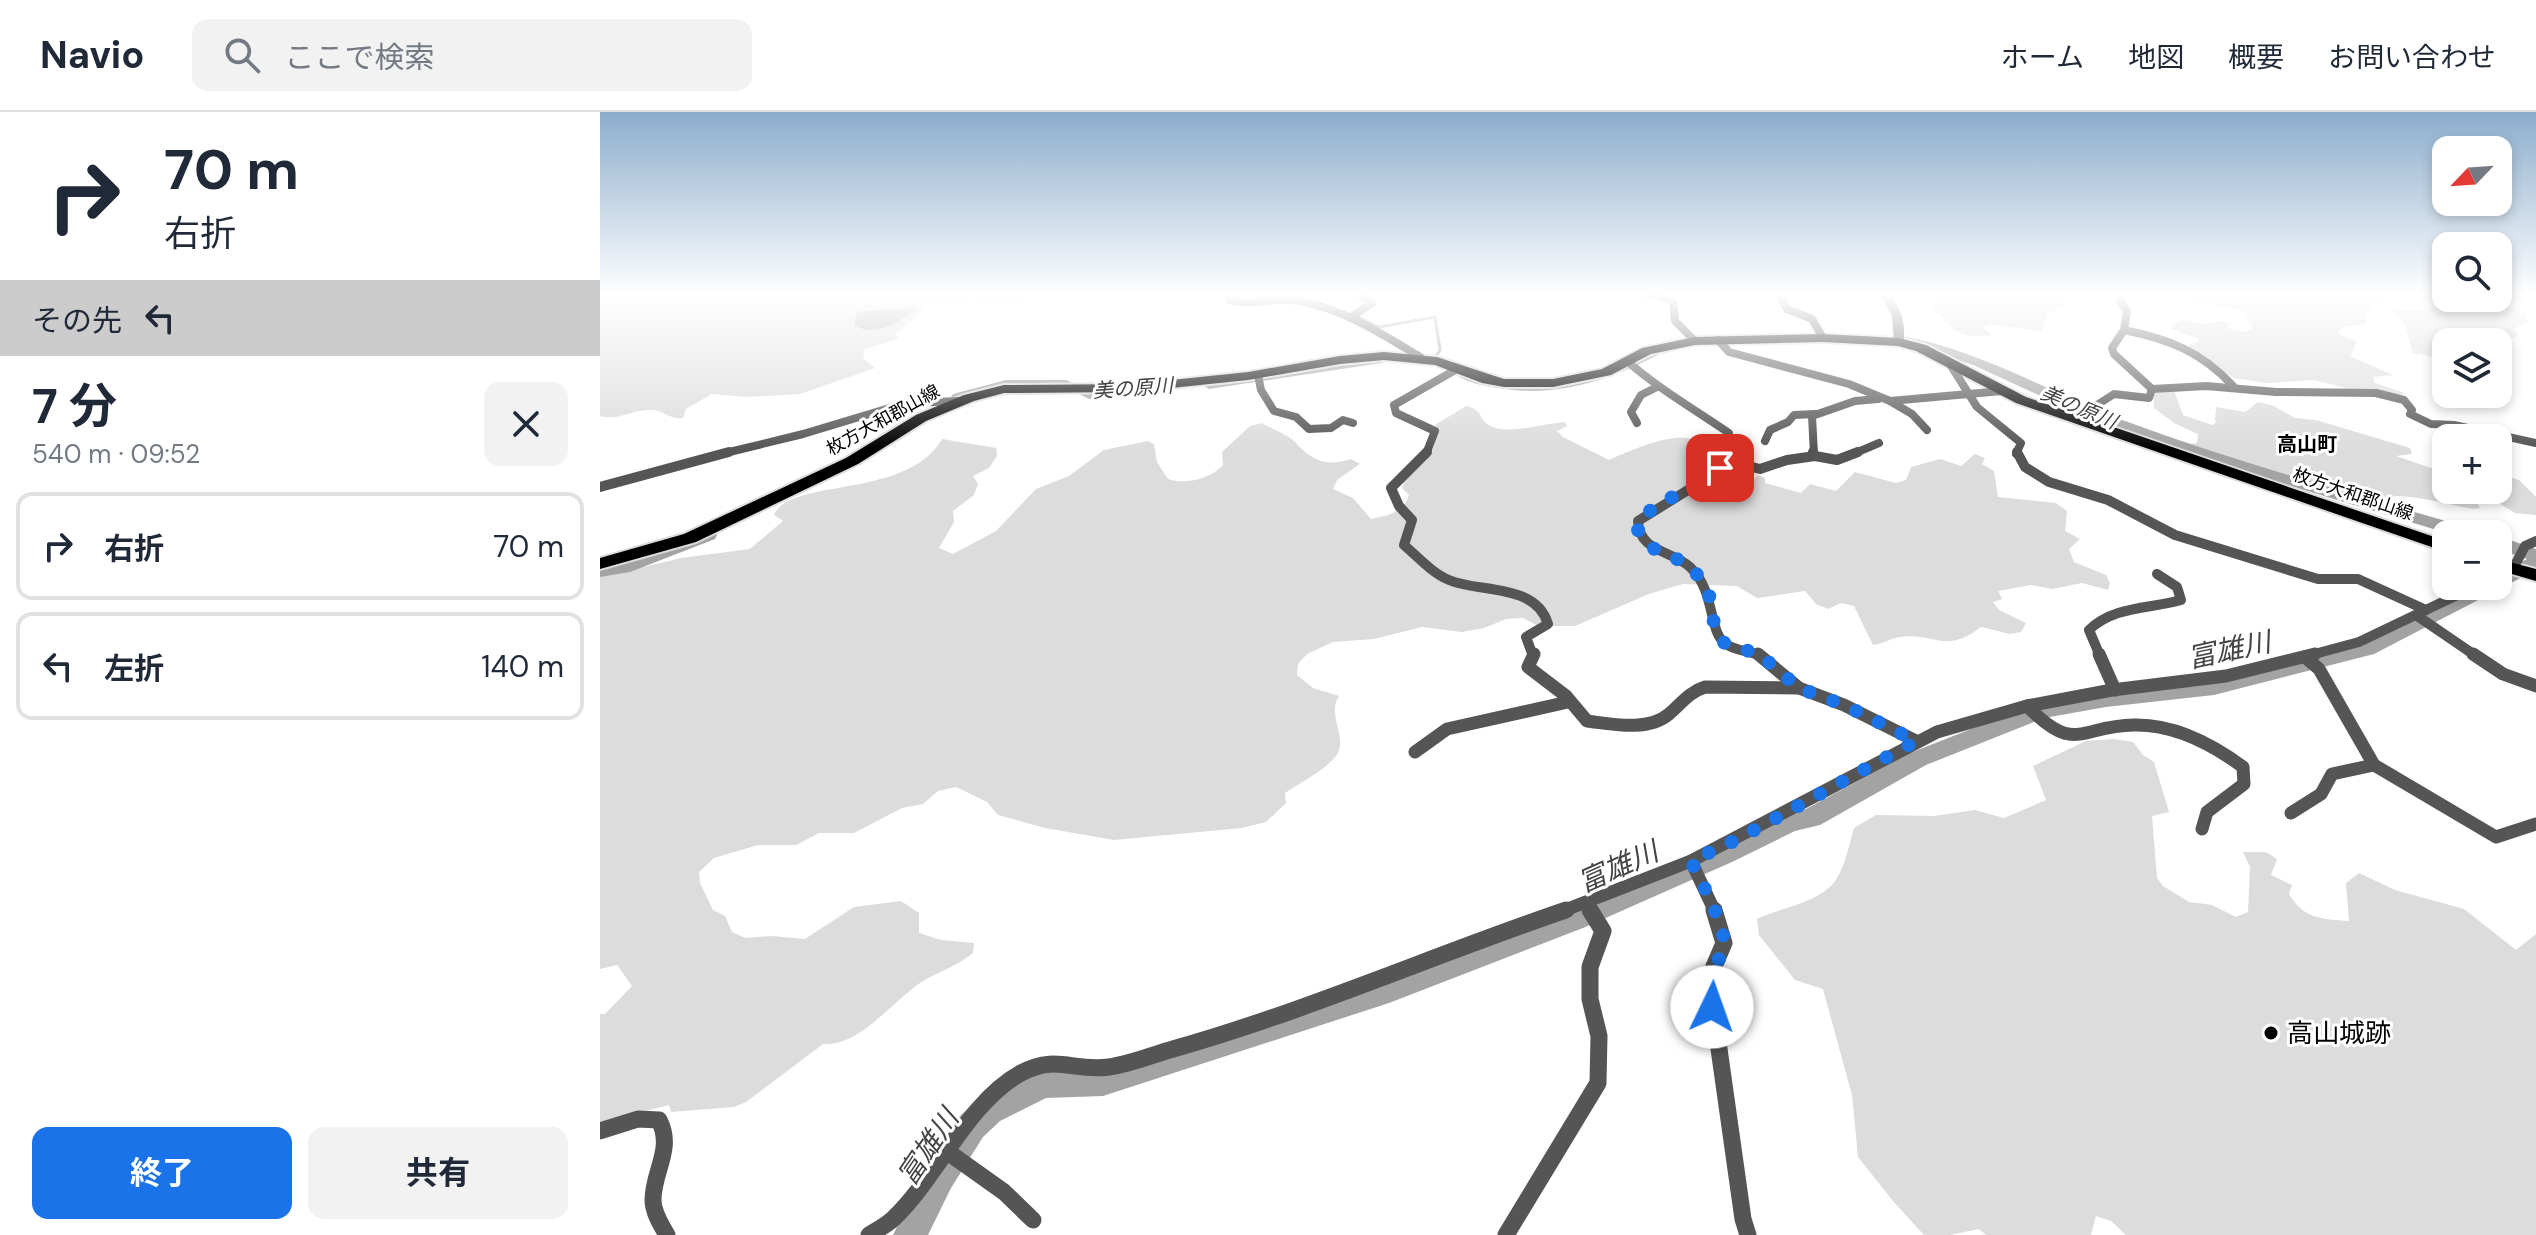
<!DOCTYPE html>
<html lang="ja">
<meta charset="utf-8">
<style>
body{margin:0;font-family:"DM Sans","Noto Sans JP",sans-serif;background:#f2f2f3;color:#1f2937;height:100vh;display:flex;flex-direction:column;font-size:30px;white-space:nowrap}
*{box-sizing:border-box;margin:0}
p{font-size:26px;color:#747a83}
.icon{flex:none;width:44px;height:44px;fill:none;stroke:currentColor;stroke-width:2;stroke-linecap:round;stroke-linejoin:round}
.map{position:relative;flex:1;overflow:hidden}
.drawer{display:flex;flex-direction:column;background:#fff;width:600px}
.drawer>*{flex:none}
.banner{background:#fff;color:#1f2937;overflow:hidden}
.needle{width:52px;rotate:245deg}
.buttons{position:absolute;left:1832px;top:24px;display:grid;gap:16px}
.buttons a{display:grid;place-items:center;width:80px;height:80px;border-radius:16px;background:#fff;box-shadow:0 4px 12px #0003;font-size:40px}
.pin{position:absolute;display:grid;place-items:center;width:68px;height:68px;color:#fff;margin:-34px;border-radius:16px;box-shadow:0 4px 12px #0006}
.me{position:absolute;width:88px;margin:-44px;rotate:3deg;stroke-linejoin:round;filter:drop-shadow(0 0 6px #0008)}
.turn{display:flex;align-items:center;gap:28px;height:168px;padding:0 32px;font-size:36px}
.turn .icon{width:104px;height:104px;stroke-width:2.5}
.turn b{display:block;font-size:56px;line-height:68px}
.then{display:flex;align-items:center;height:76px;padding:0 32px;background:#0003;gap:16px;font-size:30px}
.round{display:grid;place-items:center;flex:none;width:84px;height:84px;border-radius:16px;background:#f2f2f3}
.head{display:flex;align-items:center;justify-content:space-between;height:136px;padding:0 32px}
h1{font-size:48px;font-weight:700;line-height:60px}
.action{display:flex;gap:16px;margin-top:auto;padding:16px 32px}
.action a{flex:1;height:92px;border-radius:16px;background:#1a73e8;color:#fff;font-size:32px;font-weight:700;line-height:92px;text-align:center}
.action a+a{background:#f2f2f3;color:#1f2937}
ul{padding:0;list-style:none}
li{display:flex;align-items:center;gap:24px;height:108px;margin:0 16px 12px;padding:0 16px;border:4px solid #e0e1e3;border-radius:16px}
li div{flex:1}
li b{display:block;font-size:30px}
li em{font-style:normal}
header{display:flex;align-items:center;gap:48px;box-sizing:border-box;height:112px;padding:0 40px;background:#fff;border-bottom:2px solid #e0e1e3}
header strong{font-size:38px}
nav{display:flex;gap:44px;margin-inline-start:auto;font-size:28px}
.search{width:560px;height:72px;background:#f2f2f3;display:flex;align-items:center;gap:20px;box-sizing:border-box;padding:0 28px;border-radius:16px;color:#747a83;font-size:30px}
main{display:flex;flex:1;min-height:0}
.map>svg:first-child{display:block}
.green{fill:#dcdcdc}
.water{fill:#a3a3a3}
.lines{fill:none;stroke-linecap:round;stroke-linejoin:round}
.stream{stroke:#a3a3a3;stroke-width:3}
.river{fill:#a3a3a3;fill-rule:evenodd}
.primary-casing{stroke:#dbdbdb;stroke-width:4}
.minor-far3{stroke:#555;stroke-width:8}
.minor-far2{stroke:#555;stroke-width:10}
.minor-far1{stroke:#555;stroke-width:13}
.minor{stroke:#555;stroke-width:17}
.tertiary{fill:#555;fill-rule:evenodd}
.primary{fill:#000;fill-rule:evenodd}
.route{stroke:#1a73e8;stroke-width:14;stroke-dasharray:0 25.2}
.poi-dot{fill:#000;stroke:#fff;stroke-width:3}
.labels{text-anchor:middle;dominant-baseline:central;stroke-width:6;stroke-linejoin:round;paint-order:stroke}
.far-street-label{font-size:18px;fill:#000;stroke:#fff}
.far-water-label{font-size:20px;font-style:italic;fill:#444;stroke:#fff}
.far-neighbourhood-label{font-size:20px;font-weight:bold;fill:#000;stroke:#fff}
.near-poi-label{font-size:26px;fill:#000;stroke:#fff;text-anchor:start}
.near-water-label{font-size:28px;font-style:italic;fill:#444;stroke:#fff}
</style>
<header>
<strong>Navio</strong>
<div class="search"><svg class="icon" aria-label="search" viewBox="0 0 24 24"><circle cx="10" cy="10" r="6"/><path d="M15 15l6 6"/></svg>ここで検索</div>
<nav><a>ホーム</a><a>地図</a><a>概要</a><a>お問い合わせ</a></nav>
</header>
<main>
<section class="drawer">
<div class="banner">
<div class="turn"><svg class="icon" aria-label="right" viewBox="0 0 24 24"><path d="M7 20v-9h11M14 6l5 5-5 5"/></svg><div><b>70 m</b>右折</div></div>
<div class="then">その先<svg class="icon" aria-label="left" viewBox="0 0 24 24"><path d="M17 20v-9H6M10 6l-5 5 5 5"/></svg></div>
</div>
<div class="head"><div><h1>7 分</h1><p>540 m · 09:52</p></div><a class="round"><svg class="icon" aria-label="close" viewBox="0 0 24 24"><path d="M6 6l12 12M18 6L6 18"/></svg></a></div>
<ul>
<li><svg class="icon" aria-label="right" viewBox="0 0 24 24"><path d="M7 20v-9h11M14 6l5 5-5 5"/></svg><div><b>右折</b></div><em>70 m</em></li>
<li><svg class="icon" aria-label="left" viewBox="0 0 24 24"><path d="M17 20v-9H6M10 6l-5 5 5 5"/></svg><div><b>左折</b></div><em>140 m</em></li>
</ul>
<div class="action"><a>終了</a><a>共有</a></div>
</section>
<div class="map">
<svg width="1936" height="1123" viewBox="0 0 1936 1123">
<rect width="100%" height="100%" fill="#fff"/>
<g class="green">
<path d="M0 181H434C417 193 392 195 375 186 362 188 332 191 321 194L323 199 321 201 294 223 300 225 297 227 265 237 263 246 275 256 200 282 147 285 112 282 86 297 83 306C71 308 63 298 51 298 33 297 18 309 0 304Z"/>
<path d="M1344 181C1355 181 1405 185 1409 183L1406 181H1457L1466 191 1448 202 1442 219 1388 212 1383 216 1392 223C1349 228 1357 212 1326 193H1337Z"/>
<path d="M1581 181H1787L1779 188 1770 191 1771 194 1765 205 1767 212 1743 215 1738 222 1757 230 1750 244 1793 263 1773 265 1775 271 1805 281 1800 283 1753 278 1714 268 1666 271 1634 266 1589 235V232L1597 231 1599 227 1572 217 1573 212 1584 208 1601 212 1620 209 1631 212 1626 213 1628 216 1644 220 1652 217V212L1643 203 1644 200C1628 195 1591 189 1581 181Z"/>
<path d="M1874 187 1900 190 1925 201 1927 210 1914 217 1918 224 1909 227 1911 231 1846 230 1845 247 1813 241 1804 211 1792 199 1824 198Z"/>
<path d="M1573 276 1583 303 1612 313 1617 310 1615 308 1616 295 1645 300 1658 290 1674 294 1695 306 1716 308 1810 336 1812 342 1796 344 1840 359 1846 378H1898V361L1919 368 1936 385V403L1915 401 1892 387 1874 385 1880 396 1873 397C1840 391 1800 377 1768 389L1646 356 1584 333 1597 331 1598 322 1574 311 1554 296V281Z"/>
<path d="M866 294C885 298 877 306 889 313 905 324 945 311 965 310L967 314 957 319 963 325 1009 348C1026 340 1068 322 1086 326 1098 328 1106 338 1120 341L1123 348 1119 363 1150 372 1158 363 1165 366V371L1201 381 1210 372 1236 379 1255 360 1296 371 1306 368 1311 355 1340 347 1361 354 1375 342 1385 346 1382 352 1394 359 1398 385 1456 391 1467 399 1465 419 1480 427 1469 437 1474 450 1506 463 1510 471 1508 478 1482 471 1452 477 1431 473 1398 479 1402 487 1393 490 1399 498 1426 511 1421 520 1410 522 1381 515C1345 543 1335 520 1299 525 1290 527 1282 532 1273 533L1254 494 1241 491 1228 497 1216 492 1205 479 1157 486 1137 474 1083 472 1049 482 975 514H938L923 506 906 507 884 516 862 520 822 515 774 527 733 530 707 542 698 552 697 563 713 576 739 584C726 603 749 626 736 644 724 659 701 670 685 681L686 691 666 710 642 716 514 728 445 716 398 703 387 690 356 675 338 679 323 692 302 696 254 721H219L196 733H158L114 746 99 760 100 771 113 798 125 804 132 820 145 826 172 824 205 827 254 795 301 789 319 801V821L341 828 374 831 373 841C357 854 340 859 323 869 294 887 260 935 223 932L146 990 134 995 71 1000 69 993 0 1011V902H5L32 874 17 853 0 857V459L39 456 81 446 150 437 183 409 174 403C190 365 307 388 342 327L396 336 397 344 389 356 373 364 378 372 374 383 353 399 354 410 339 436 353 442 396 419 436 377 469 364 504 338 548 329 554 332 557 350 568 367C585 373 610 367 623 353L622 340 650 314 662 311C671 317 690 323 696 331 712 349 727 355 751 347L760 352 737 368 733 377 753 386 771 407C789 403 803 401 809 383L802 376 805 368 830 343 839 318 835 313Z"/>
<path d="M1513 627 1533 630 1543 643 1554 650 1569 700 1552 704 1557 766 1563 774 1589 790 1612 793 1636 805 1648 800 1650 755 1643 740H1666L1677 747 1671 763 1692 773 1689 782C1704 807 1721 807 1749 809L1746 771 1759 761 1795 778 1864 797 1916 838 1936 822V1123H1526L1511 1109 1496 1104 1491 1123H1386L1379 1117 1350 1123H1324L1293 1089 1258 1045 1252 983 1223 877 1195 868 1159 823 1157 807C1180 796 1212 792 1231 774 1244 761 1249 733 1254 716L1276 703 1334 704 1375 698 1404 706 1446 688 1433 654 1486 629Z"/>
</g>
<path class="water" d="M317 196C299 210 278 225 255 214L256 202 260 199Z"/>
<g class="lines">
<path class="stream" d="M754 203 779 215 835 205 840 238 833 249"/>
<g class="river">
<path d="M1301 224C1382 238 1451 282 1528 310 1642 352 1760 384 1877 418L1879 422H1850L1585 342 1493 308 1373 253 1325 237 1296 231 1294 228Z"/>
<path d="M1053 236 1060 240 1058 243C1008 269 955 286 898 276 885 274 867 271 857 263L865 258C912 270 954 274 1001 258 1019 252 1035 241 1053 236Z"/>
<path d="M777 244 784 248 782 251 609 277 601 272 609 267Z"/>
<path d="M406 268H467L475 273 467 278H406L359 290 351 285 353 282Z"/>
<path d="M543 273 551 278 549 281 489 287 473 279 481 274 491 277Z"/>
<path d="M108 417 115 419 117 423 115 427 30 460 0 465V453L19 450Z"/>
<path d="M1898 424 1936 437V458L1774 542 1614 583 1506 595 1444 606 1326 653 1220 713 1195 719 1132 750 983 816 789 891 503 984 446 986 400 1009 383 1025 351 1076 328 1123H293L327 1052 361 1003 378 987 434 960 445 956 503 954 789 865 963 800 1114 736 1181 703 1206 697 1310 641 1432 593 1506 579 1614 567 1759 532 1877 474H1898V463L1927 447 1898 437Z"/>
</g>
<defs>
<g id="primary">
<path d="M1223 222 1299 226 1326 233 1426 285 1846 429V440L1416 291 1316 239 1298 234 1223 230 1095 233 1051 242 1011 263 953 275H904L882 271 835 253 784 248 740 252 648 268 533 280 404 281 374 289 326 309 258 352 96 430 0 457V446L84 422 246 346 316 303 364 283 404 273 533 272 648 260 740 244 784 240 837 245 904 267H953L1002 257 1042 236 1095 225Z"/>
<path d="M1898 447 1936 457V469L1898 458Z"/>
</g>
</defs>
<use href="#primary" class="primary-casing"/>
<g class="minor-far3">
<path d="M629 181V188C650 194 669 186 690 188 736 192 782 222 820 245"/>
<path d="M1044 181 1073 189 1075 209 1095 229"/>
<path d="M1178 181 1187 197 1212 207 1223 226"/>
<path d="M1521 181 1518 186 1527 199 1524 218 1512 236 1514 242 1552 277"/>
<path d="M750 206 772 191 758 181"/>
<path d="M1524 218C1569 227 1602 240 1633 274"/>
<path d="M1118 228 1129 240 1249 272 1290 289 1402 279"/>
<path d="M1027 249C1059 277 1094 297 1129 321L1128 342"/>
<path d="M1348 249 1377 295 1421 331 1416 342"/>
<path d="M658 263 661 278 674 299 696 305 709 317 731 316 743 308 753 311"/>
<path d="M1552 277 1606 274 1676 280 1776 281 1804 288 1812 298 1810 302 1831 312 1854 313 1936 331"/>
<path d="M1290 289 1312 302 1327 318"/>
<path d="M1477 306 1514 282 1549 286 1552 277"/>
<path d="M1037 311 1031 300 1041 283 1057 275"/>
<path d="M1165 329 1170 318 1188 310 1194 303 1215 302"/>
<path d="M121 342 203 322 306 291 361 289"/>
<path d="M826 342 835 319 796 301 794 293 857 257"/>
<path d="M1214 342 1212 304 1255 289 1278 287"/>
<path d="M1253 342 1279 331"/>
</g>
<g class="minor-far2">
<path d="M827 340 791 376 799 394 812 408 804 433C818 445 832 461 849 468 879 481 936 471 948 512L926 525 933 544"/>
<path d="M1128 340V349L1109 365 1038 409C1039 440 1071 438 1090 455 1116 479 1108 521 1126 532 1135 539 1151 539 1161 544"/>
<path d="M1417 340 1425 355 1449 370 1508 388 1575 423 1718 467H1758L1826 498"/>
<path d="M1215 344 1237 348 1258 340"/>
<path d="M1128 349 1160 357 1187 348 1215 344 1213 340"/>
<path d="M0 375 129 340"/>
<path d="M1913 457 1925 434 1936 429"/>
<path d="M1816 503 1876 544"/>
<path d="M1500 544 1489 518C1514 494 1549 497 1581 488L1577 475 1557 462"/>
<path d="M1707 544 1759 530 1876 474"/>
</g>
<g class="minor-far1">
<path d="M934 542 928 555 966 584 987 609C1012 612 1048 620 1069 602 1081 592 1089 580 1105 575L1199 576"/>
<path d="M1158 542 1199 576 1244 593 1316 629"/>
<path d="M1499 542 1515 578"/>
<path d="M1873 542 1903 562 1936 574"/>
<path d="M1705 545 1719 557 1774 653 1896 725 1936 712"/>
<path d="M1427 594C1475 643 1479 614 1534 613 1574 612 1612 632 1643 655L1644 672 1607 700 1602 717"/>
<path d="M815 640 847 617 968 590"/>
<path d="M1691 701 1721 682 1732 662 1774 653"/>
<path d="M1091 749 1115 800"/>
<path d="M986 791 991 800"/>
<path d="M960 800 1091 749 1337 620 1427 594 1512 578 1626 564 1715 542"/>
</g>
<g class="minor">
<path d="M1114 798 1124 831 1109 866 1143 1107 1148 1123"/>
<path d="M0 1019 38 1007 59 1008C74 1037 53 1059 53 1088 53 1100 61 1113 67 1123"/>
<path d="M345 1038 404 1080 433 1108"/>
<path d="M269 1123C277 1118 287 1113 294 1106 337 1065 367 991 421 961 457 942 473 960 509 955 530 952 552 943 573 937 707 899 834 843 966 798"/>
<path d="M906 1123 998 971 999 924 990 887V855L1003 819 990 798"/>
</g>
<path class="tertiary" d="M1280 181H1290C1301 196 1307 214 1303 232L1294 230 1292 204Z"/>
<use href="#primary" class="primary"/>
</g>
<linearGradient id="sky" x2="0" y2="1"><stop stop-color="#8cadcc"/><stop offset="0.54" stop-color="#fff"/><stop offset="1" stop-color="#fff" stop-opacity="0"/></linearGradient>
<rect width="1936" height="338" fill="url(#sky)"/>
<g class="lines">
<path class="route" d="M1112 895 1109 866 1120 845 1125 829 1113 793 1091 749 1138 727 1316 629 1244 593 1199 576 1159 542 1125 532 1113 514C1117 493 1103 464 1086 452 1068 440 1034 437 1038 409L1048 400 1120 356"/>
</g>
<circle class="poi-dot" cx="1671" cy="921" r="8"/>
<g class="labels">
<g class="far-street-label">
<text transform="translate(283 308) rotate(-29)">枚方大和郡山線</text>
<text transform="translate(1753 382) rotate(19)">枚方大和郡山線</text>
</g>
<g class="far-water-label">
<text transform="translate(533 276) rotate(-4)">美の原川</text>
<text transform="translate(1479 295) rotate(23)">美の原川</text>
</g>
<g class="far-neighbourhood-label">
<text x="1707" y="332">高山町</text>
</g>
<g class="near-poi-label">
<text x="1687" y="921">高山城跡</text>
</g>
<g class="near-water-label">
<text transform="translate(1629 538) rotate(-12)">富雄川</text>
<text transform="translate(1018 755) rotate(-24)">富雄川</text>
<text transform="translate(328 1035) rotate(-56)">富雄川</text>
</g>
</g>
</svg>
<div class="buttons">
<a><svg class="needle" viewBox="-14 -14 28 28"><path d="M0-13l5 13h-10z" fill="#e53935"/><path d="M0 13l5-13h-10z" fill="#747a83"/></svg></a>
<a><svg class="icon" aria-label="search" viewBox="0 0 24 24"><circle cx="10" cy="10" r="6"/><path d="M15 15l6 6"/></svg></a>
<a><svg class="icon" aria-label="layers" viewBox="0 0 24 24"><path d="M12 4l9 5-9 5-9-5zM3 14l9 5 9-5"/></svg></a>
<a>+</a>
<a>−</a>
</div>
<div class="pin" style="left:1120px;top:356px;background:#d93025"><svg class="icon" aria-label="arrive" viewBox="0 0 24 24"><path d="M6 21V4h12l-3 4 3 4H6"/></svg></div>
<svg class="me" style="left:1112px;top:895px" viewBox="-20 -20 40 40"><circle r="19" fill="#fff"/><path d="M0-13L10 11 0 6-10 11z" fill="#1a73e8"/></svg>
</div>
</main>
